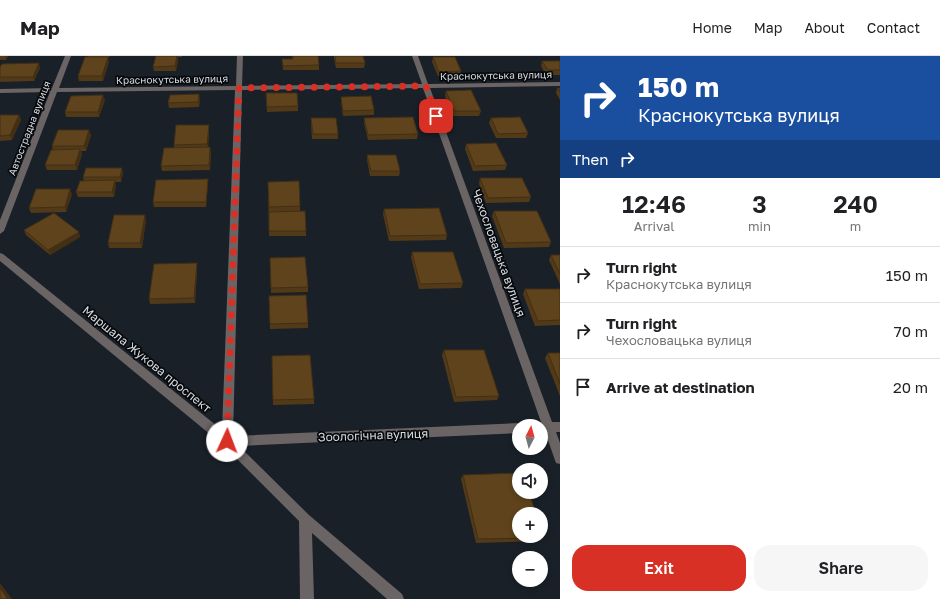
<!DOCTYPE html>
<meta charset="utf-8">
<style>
body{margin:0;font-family:"Golos Text",sans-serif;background:#f6f6f6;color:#202124;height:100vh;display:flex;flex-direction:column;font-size:15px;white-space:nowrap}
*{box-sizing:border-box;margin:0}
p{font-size:13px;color:#757577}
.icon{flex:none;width:22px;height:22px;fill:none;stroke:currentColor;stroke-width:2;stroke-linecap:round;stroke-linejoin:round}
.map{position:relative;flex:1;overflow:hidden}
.sheet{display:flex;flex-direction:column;background:#fff;width:380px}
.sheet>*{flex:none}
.top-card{background:#1a4fa0;color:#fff;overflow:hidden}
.needle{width:26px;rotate:6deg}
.fabs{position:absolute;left:512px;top:363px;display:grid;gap:8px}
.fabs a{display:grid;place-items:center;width:36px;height:36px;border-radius:50%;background:#fff;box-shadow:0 2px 6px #0003;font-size:20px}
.pin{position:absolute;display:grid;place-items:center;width:34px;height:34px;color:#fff;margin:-17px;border-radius:8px;box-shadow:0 2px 6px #0006}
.me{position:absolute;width:44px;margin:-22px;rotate:2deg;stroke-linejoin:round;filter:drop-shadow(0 0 3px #0008)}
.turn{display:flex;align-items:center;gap:14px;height:84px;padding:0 12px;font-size:18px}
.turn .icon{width:52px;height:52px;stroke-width:2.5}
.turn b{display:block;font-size:28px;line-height:34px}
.then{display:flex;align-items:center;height:38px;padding:0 12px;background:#0003;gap:8px;font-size:15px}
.eta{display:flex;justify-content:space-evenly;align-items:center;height:68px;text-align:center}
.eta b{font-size:24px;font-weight:600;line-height:28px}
.button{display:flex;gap:8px;margin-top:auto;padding:8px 12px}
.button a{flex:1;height:46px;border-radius:16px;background:#d93025;color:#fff;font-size:16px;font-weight:600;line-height:46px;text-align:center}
.button a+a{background:#f6f6f6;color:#202124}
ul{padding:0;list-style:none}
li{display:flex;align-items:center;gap:12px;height:56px;padding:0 12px;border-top:1px solid #e0e0e0}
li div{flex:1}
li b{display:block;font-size:15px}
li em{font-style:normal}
header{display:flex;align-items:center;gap:24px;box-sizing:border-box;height:56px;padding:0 20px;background:#fff;border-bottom:1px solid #e0e0e0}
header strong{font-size:19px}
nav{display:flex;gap:22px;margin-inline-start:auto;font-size:14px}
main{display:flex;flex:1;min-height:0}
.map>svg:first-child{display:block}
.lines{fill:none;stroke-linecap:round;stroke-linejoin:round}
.minor{fill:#6a6464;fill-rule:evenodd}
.wall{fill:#523a18}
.shaded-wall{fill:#422f14}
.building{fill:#5f431c;stroke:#422f14}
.route{stroke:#d93025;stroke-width:7;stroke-dasharray:0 12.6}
.labels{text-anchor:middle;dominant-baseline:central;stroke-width:3.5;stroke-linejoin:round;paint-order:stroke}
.far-street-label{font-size:10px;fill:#d7dce1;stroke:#070a0d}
.street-label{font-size:12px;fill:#d7dce1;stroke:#070a0d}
</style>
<header>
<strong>Map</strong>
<nav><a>Home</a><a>Map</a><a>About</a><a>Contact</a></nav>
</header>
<main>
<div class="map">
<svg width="560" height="543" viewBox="0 0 560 543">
<rect width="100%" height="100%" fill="#192028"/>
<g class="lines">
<path class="minor" d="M65 0H71L59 32 236 30 237 0H243L242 30 422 28 412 0H418L428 28 560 26V30L430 32 552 366H560V376H556L560 387V408L556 407 545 376H541V370H536L537 367 541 366 423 32 242 34 233 380 519 367 524 370H519V377L239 390 309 459 402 538 404 543H387L312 477 314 543H300L299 465 223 389 0 205V197L3 198 222 374 235 34 57 36 4 175 0 178V164L50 36 0 37V33L52 32Z"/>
</g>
<g class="wall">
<path d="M0 0H8L6 4H0Z"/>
<path d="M88 0H110L109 1H88Z"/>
<path d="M156 0H182V1H177L178 5 176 15H154L153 11Z"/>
<path d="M292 0 319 9V14H283L282 3H292Z"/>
<path d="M334 0H363L365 7 364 12H336L334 3Z"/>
<path d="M433 1 461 15 460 20H438L432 6Z"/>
<path d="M542 5H560V19H546L541 10Z"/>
<path d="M109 6 103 25H79L78 20Z"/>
<path d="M0 11 40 12 34 25 0 26Z"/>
<path d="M557 32H560V44L556 37Z"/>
<path d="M446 35 481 55 479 60H453L445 40Z"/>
<path d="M266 37 298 50V55L267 56Z"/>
<path d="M341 41 374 54V59L343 60 341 46Z"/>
<path d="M200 43 199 51 169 52 168 47Z"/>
<path d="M105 44 99 61H66L65 56Z"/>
<path d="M0 59H19L21 64 12 84 0 85Z"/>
<path d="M311 62 338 78V83H312L311 67Z"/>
<path d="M364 62 418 78 417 83 368 84 364 67Z"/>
<path d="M491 62 528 77 526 82H496L489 67Z"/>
<path d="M209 74 208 91 211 96 210 114 162 115 161 110 174 92V89Z"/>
<path d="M91 79 86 95H81L82 98 77 114H47L45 109 53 94 52 90Z"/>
<path d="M466 88 507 109 505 114 473 115 465 93Z"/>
<path d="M367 99 400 115 399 120H370L367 104Z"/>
<path d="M123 117 121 126H115L116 129 114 141H78L76 136 84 125 83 121Z"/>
<path d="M480 122 531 141 529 146 486 147 479 128Z"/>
<path d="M268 126 300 150V155L306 175V180H269Z"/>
<path d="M208 128 206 151H154L153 146Z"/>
<path d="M72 138 66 156 31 157 29 152Z"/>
<path d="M384 153 447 179 446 184 389 185 383 158Z"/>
<path d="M494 155 551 186 549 191 504 192 492 160Z"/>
<path d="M146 164 142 192H109L108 187Z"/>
<path d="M24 174 80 181 50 199 26 179Z"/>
<path d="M412 196 463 227 461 232 419 233 411 201Z"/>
<path d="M551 199H560V228L549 204Z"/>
<path d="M270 202 308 231V236L271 237Z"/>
<path d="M197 213 195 247 150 248 149 243Z"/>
<path d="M525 233H560V269L535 270 523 238Z"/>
<path d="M269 240 308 267V272L270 273Z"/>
<path d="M444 294 499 340 497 344 454 346 442 299Z"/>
<path d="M548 297H560V340L545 302Z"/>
<path d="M272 300 314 343V348L273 349Z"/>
<path d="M463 419 543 482 540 485 476 487 461 423Z"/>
</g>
<g class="shaded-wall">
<path d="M5 0H8L6 4Z"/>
<path d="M177 0 178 5 176 15 175 10Z"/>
<path d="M108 1 109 6 103 25 102 20Z"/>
<path d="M39 7 40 12 34 25 33 21Z"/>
<path d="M199 38 200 43 199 51 198 46Z"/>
<path d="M103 39 105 44 99 61 98 56Z"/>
<path d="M19 59 21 64 12 84 10 79Z"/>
<path d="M209 69V74L208 93 207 88Z"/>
<path d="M89 74 91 79 86 95 84 90Z"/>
<path d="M210 91 211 96 210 114 209 109Z"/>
<path d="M80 93 82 98 77 114 75 109Z"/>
<path d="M122 112 123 117 121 126 120 121Z"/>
<path d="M208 123V128L206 151V146Z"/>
<path d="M115 124 116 129 114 141 112 136Z"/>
<path d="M70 133 72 138 66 156 65 151Z"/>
<path d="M145 159 146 164 142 192 140 187Z"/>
<path d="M79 176 80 181 50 199 48 194Z"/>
<path d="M197 207V213L195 247 194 242Z"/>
<path d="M0 527 12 543H8L0 532Z"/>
</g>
<g class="building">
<path d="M156 0H177L175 10 153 11Z"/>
<path d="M293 0H318L319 9 283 10 282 3H293Z"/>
<path d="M335 0H363L365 7H336Z"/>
<path d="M85 1H108L102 20H78Z"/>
<path d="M433 1H455L461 15 439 16Z"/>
<path d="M542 5H560V14H548Z"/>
<path d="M39 7 33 21H0V11L2 8Z"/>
<path d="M557 32H560V36Z"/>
<path d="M471 34 481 55H454L446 35Z"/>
<path d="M266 37H297L298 50 267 51Z"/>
<path d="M199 38 198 46 168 47 170 39Z"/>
<path d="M103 39 98 56H65L71 40Z"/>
<path d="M371 40 374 54 343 55 341 41Z"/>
<path d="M0 59H19L10 79 0 80Z"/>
<path d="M413 61 418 78 368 79 364 62Z"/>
<path d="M520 61 528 77 498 78 491 62Z"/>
<path d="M311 62H336L338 78H313Z"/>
<path d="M176 69H209L207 88 174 89Z"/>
<path d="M58 74H89L84 90H52Z"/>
<path d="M496 87 507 109 475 110 466 88Z"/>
<path d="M210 91 209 109 161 110 164 92Z"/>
<path d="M80 93 75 109H45L51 94Z"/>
<path d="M367 99H396L400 115H371Z"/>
<path d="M86 112H122L120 121H83Z"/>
<path d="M480 122H522L531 141 488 142Z"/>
<path d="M208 123 206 146H153L156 124Z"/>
<path d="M115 124 112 136H76L80 125Z"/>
<path d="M299 125 300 150 269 151 268 126Z"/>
<path d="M36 133H70L65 151 29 152Z"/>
<path d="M439 152 447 179 390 180 384 153Z"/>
<path d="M305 155 306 175H269V156Z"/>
<path d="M494 155H537L551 186 506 187Z"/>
<path d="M54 157 79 176 48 194 24 174Z"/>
<path d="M114 159H145L140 187H108Z"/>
<path d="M412 196H453L463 227 420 228Z"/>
<path d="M551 199H560V218Z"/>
<path d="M305 201 308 231 271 232 270 202Z"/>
<path d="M197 207 194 242 149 243 154 208Z"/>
<path d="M525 233H560V264L538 265Z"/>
<path d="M306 239 308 267 270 268 269 240Z"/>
<path d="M444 294H484L499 340 456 341Z"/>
<path d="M548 297H560V328Z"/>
<path d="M310 299 314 343 273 344 272 300Z"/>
<path d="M519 417V436H529L536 458H519V480H541V474L543 482 478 483 463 419Z"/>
<path d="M0 532 8 543H0Z"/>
</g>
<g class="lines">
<path class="route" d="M227 385 239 32 426 30 436 60"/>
</g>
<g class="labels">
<g class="far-street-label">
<text transform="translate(496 19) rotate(-1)">Краснокутська вулиця</text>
<text transform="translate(172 23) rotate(-1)">Краснокутська вулиця</text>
<text transform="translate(29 72) rotate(-69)">Автострадна вулиця</text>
</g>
<g class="street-label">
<text transform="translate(499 197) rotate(70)">Чехословацька вулиця</text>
<text transform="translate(147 303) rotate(39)">Маршала Жукова проспект</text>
<text transform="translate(373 379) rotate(-2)">Зоологічна вулиця</text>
</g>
</g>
</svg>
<div class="fabs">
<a><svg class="needle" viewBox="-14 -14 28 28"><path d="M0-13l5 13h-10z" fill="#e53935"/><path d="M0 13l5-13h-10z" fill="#757577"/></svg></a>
<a><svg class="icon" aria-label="sound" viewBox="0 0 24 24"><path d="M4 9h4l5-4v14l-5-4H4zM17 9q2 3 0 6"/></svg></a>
<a>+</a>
<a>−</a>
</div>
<div class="pin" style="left:436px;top:60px;background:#d93025"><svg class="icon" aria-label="arrive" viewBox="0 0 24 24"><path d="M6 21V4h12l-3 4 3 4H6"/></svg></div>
<svg class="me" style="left:227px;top:385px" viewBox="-20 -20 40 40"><circle r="19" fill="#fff"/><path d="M0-13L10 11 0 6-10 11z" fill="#d93025"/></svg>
</div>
<section class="sheet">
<div class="top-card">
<div class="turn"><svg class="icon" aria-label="right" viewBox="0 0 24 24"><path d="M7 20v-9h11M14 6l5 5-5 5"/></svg><div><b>150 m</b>Краснокутська вулиця</div></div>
<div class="then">Then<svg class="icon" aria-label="right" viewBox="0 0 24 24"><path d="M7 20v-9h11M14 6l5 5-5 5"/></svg></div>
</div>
<div class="eta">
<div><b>12:46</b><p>Arrival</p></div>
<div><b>3</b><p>min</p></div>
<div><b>240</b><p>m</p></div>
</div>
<ul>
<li><svg class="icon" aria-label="right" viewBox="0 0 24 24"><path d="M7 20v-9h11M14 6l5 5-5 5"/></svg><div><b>Turn right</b><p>Краснокутська вулиця</p></div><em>150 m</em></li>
<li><svg class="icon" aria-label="right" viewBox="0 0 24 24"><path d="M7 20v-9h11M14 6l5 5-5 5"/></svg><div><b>Turn right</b><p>Чехословацька вулиця</p></div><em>70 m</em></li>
<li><svg class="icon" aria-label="arrive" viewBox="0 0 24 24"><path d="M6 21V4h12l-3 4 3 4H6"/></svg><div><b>Arrive at destination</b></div><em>20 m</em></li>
</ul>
<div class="button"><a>Exit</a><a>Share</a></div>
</section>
</main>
